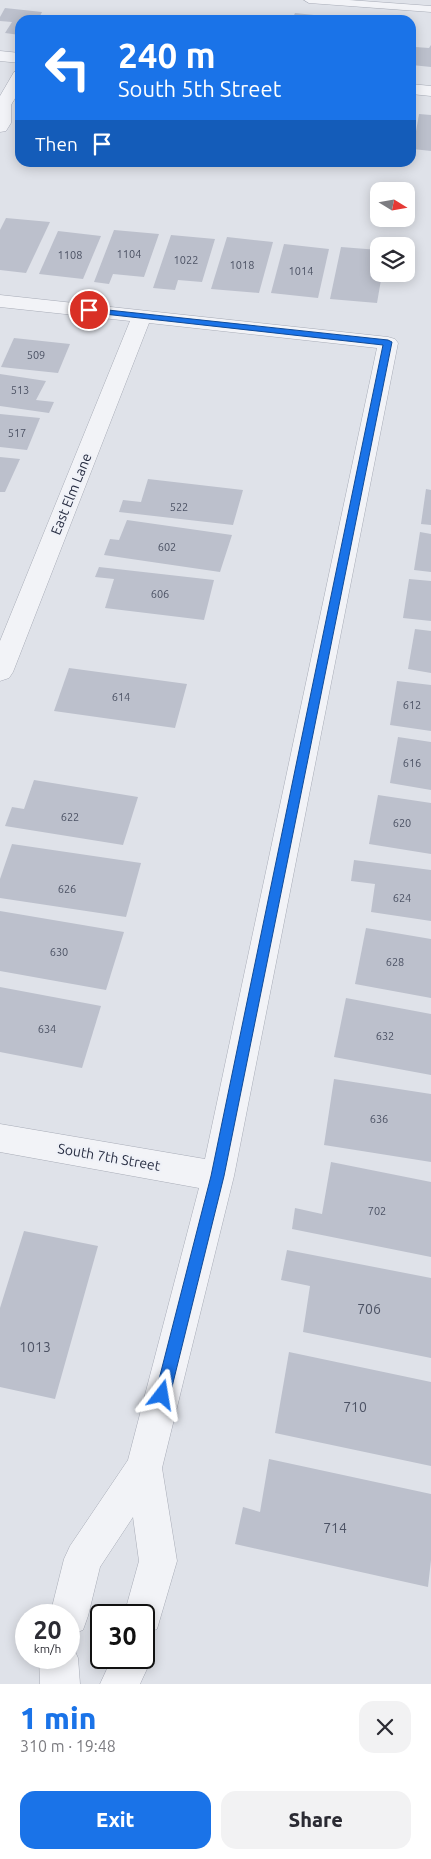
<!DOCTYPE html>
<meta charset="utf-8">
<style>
body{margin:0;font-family:Ubuntu,sans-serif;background:#f2f2f3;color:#2b2b33;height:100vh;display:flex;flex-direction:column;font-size:19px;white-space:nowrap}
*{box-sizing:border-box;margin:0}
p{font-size:16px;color:#7c7c81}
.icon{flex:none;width:28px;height:28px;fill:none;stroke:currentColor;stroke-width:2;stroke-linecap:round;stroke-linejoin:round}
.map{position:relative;height:1684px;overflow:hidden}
.sheet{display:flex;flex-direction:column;background:#fff;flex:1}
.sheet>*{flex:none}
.guide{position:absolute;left:15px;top:15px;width:401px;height:152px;border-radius:15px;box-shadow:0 2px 12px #0003;background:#1a73e8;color:#fff;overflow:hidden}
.needle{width:32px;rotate:101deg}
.fabs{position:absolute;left:370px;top:182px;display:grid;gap:10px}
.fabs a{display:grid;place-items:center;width:45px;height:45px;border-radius:10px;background:#fff;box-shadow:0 2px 12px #0003;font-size:25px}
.speed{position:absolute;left:15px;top:1604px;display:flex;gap:10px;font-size:25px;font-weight:700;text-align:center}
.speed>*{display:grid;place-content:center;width:65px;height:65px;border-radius:50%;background:#fff;box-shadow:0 2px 12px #0003;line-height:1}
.speed small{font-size:12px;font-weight:400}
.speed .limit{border:2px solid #111;border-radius:8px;background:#fff;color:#111}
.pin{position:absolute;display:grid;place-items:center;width:42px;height:42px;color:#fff;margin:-21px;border:2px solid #fff;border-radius:50%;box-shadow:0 1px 5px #0007}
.me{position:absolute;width:55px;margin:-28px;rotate:14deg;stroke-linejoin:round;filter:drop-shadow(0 0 4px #0008)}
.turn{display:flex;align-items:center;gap:18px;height:105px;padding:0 20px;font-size:22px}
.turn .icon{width:65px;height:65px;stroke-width:2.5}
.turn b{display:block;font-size:35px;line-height:42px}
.then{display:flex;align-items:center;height:48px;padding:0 20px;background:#0003;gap:10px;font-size:19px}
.round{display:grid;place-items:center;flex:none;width:52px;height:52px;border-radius:15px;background:#f2f2f3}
.headline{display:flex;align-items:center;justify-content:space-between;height:85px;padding:0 20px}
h1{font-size:30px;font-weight:800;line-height:38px;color:#1a73e8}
.cta{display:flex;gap:10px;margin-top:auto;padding:10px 20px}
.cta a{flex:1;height:58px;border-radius:15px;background:#1a73e8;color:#fff;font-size:20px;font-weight:800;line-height:58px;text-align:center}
.cta a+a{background:#f2f2f3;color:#2b2b33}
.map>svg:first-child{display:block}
.building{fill:#bcc0cc}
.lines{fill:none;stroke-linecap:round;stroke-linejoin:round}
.lane-casing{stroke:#a8acb7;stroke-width:1}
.street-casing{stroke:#a8acb7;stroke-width:1}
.lane{fill:#f2f3f7;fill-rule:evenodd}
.street{fill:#f2f3f7;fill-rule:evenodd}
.route{fill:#1a73e8;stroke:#114b97}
.labels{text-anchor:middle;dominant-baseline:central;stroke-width:4.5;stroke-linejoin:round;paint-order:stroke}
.number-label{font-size:11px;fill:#4c5264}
.street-label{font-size:14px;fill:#272d42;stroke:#eff1f7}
.near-number-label{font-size:14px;fill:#4c5264}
</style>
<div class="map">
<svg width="431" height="1684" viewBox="0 0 431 1684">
<rect width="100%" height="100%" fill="#dfe2e9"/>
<g class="building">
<path d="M5 8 42 12 40 16 60 18 58 20H20V35L5 33 12 22 0 21V17Z"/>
<path d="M295 13 314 15 312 20H292Z"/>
<path d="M431 45V67L412 65 415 47 429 48Z"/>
<path d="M419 114 431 115V151L413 149Z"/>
<path d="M6 218 50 222 26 273 0 270V230Z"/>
<path d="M114 230 159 234 144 277 113 274 109 284 94 282Z"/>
<path d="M58 231 101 236 83 279 39 274Z"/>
<path d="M171 235 215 239 202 282 178 280 175 290 153 288Z"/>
<path d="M227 237 273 242 259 293 211 289Z"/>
<path d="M284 244 329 249 318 298 271 293Z"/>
<path d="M341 247 379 250V274H382L377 303 330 299Z"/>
<path d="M14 338 70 344 58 373 1 367Z"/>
<path d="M0 374 46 381 36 400 54 402 49 413 0 406Z"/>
<path d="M0 414 40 418 27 450 0 447Z"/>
<path d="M0 457 20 459 5 492H0Z"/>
<path d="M148 479 243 490 233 525 119 512 123 500 141 502Z"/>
<path d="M426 489 431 490V525L421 524Z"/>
<path d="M127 520 232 535 220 572 104 555 110 539 119 540Z"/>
<path d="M420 532 431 534V572L414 570Z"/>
<path d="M99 567 214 580 204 620 105 608 114 579 95 577Z"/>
<path d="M409 579 431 581V621L403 618Z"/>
<path d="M415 629 431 631V673L408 669Z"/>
<path d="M69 668 187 684 175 728 54 711Z"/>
<path d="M397 681 431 685V731L390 725Z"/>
<path d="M398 737 431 742V790L390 783Z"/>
<path d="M34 780 138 797 123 845 5 826 12 807 24 809Z"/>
<path d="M378 795 431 803V854L369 844Z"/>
<path d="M12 844 141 863 126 917 0 898V879Z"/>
<path d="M354 860 431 870V921L371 912 375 884 351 881Z"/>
<path d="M0 911 124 932 106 990 0 971Z"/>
<path d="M366 928 431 939V998L355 984Z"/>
<path d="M0 987 101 1006 82 1068 0 1052Z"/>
<path d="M346 998 431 1014V1075L334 1057Z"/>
<path d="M334 1079 431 1094V1162L324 1145Z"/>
<path d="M331 1162 431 1182V1257L292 1229 295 1208 322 1214Z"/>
<path d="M24 1231 98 1246 55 1399 0 1387V1308Z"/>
<path d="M287 1250 431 1278V1358L303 1332 310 1286 281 1280Z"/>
<path d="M289 1352 431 1382V1466L275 1433Z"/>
<path d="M269 1459 431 1494V1560L428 1587 235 1544 243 1507 260 1512Z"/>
</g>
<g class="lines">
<defs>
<path id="lane" d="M304 0H349L431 6V12L309 3Z"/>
<g id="street">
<path d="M0 51 20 53V63L0 61Z"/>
<path d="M20 71V90L11 105V123L6 131 0 132V96L14 72Z"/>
<path d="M411 84 431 86V96L411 94Z"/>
<path d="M0 295 388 337 395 339 398 343 234 1176 162 1468 177 1561 157 1629 144 1634V1615H124L139 1561 133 1517 100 1567 88 1616 83 1630 69 1635V1615H50L64 1559 70 1546 128 1460 199 1188 0 1152V1124L205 1159 377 348 149 323 13 672 9 678 0 681V641L130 321 0 307Z"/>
<path d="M69 1643 72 1644 78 1658 80 1684H40L39 1658H69Z"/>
<path d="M144 1643 152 1658 140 1684H100L112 1658H144Z"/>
</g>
</defs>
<use href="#lane" class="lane-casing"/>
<use href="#street" class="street-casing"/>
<use href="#lane" class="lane"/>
<use href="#street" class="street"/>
</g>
<path class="route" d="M89 308 388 340 392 342 224 1176 170 1395 168 1400 162 1403 157 1400 155 1395 211 1176 383 345 86 312 85 310Z"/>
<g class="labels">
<g class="number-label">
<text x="129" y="254">1104</text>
<text x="70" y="255">1108</text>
<text x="186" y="260">1022</text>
<text x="242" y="265">1018</text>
<text x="301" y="271">1014</text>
<text x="36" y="355">509</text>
<text x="20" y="390">513</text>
<text x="17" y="433">517</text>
<text x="179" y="507">522</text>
<text x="167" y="547">602</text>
<text x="160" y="594">606</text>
<text x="121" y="697">614</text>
<text x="412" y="705">612</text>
<text x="412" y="763">616</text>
<text x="70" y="817">622</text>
<text x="402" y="823">620</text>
<text x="67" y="889">626</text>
<text x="402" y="898">624</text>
<text x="59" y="952">630</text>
<text x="395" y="962">628</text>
<text x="47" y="1029">634</text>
<text x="385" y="1036">632</text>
<text x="379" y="1119">636</text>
<text x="377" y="1211">702</text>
</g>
<g class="street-label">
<text transform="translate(71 494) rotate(-68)">East Elm Lane</text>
<text transform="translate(109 1157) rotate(10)">South 7th Street</text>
</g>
<g class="near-number-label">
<text x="369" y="1309">706</text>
<text x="35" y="1347">1013</text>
<text x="355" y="1407">710</text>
<text x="335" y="1528">714</text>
</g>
</g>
</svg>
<div class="fabs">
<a><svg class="needle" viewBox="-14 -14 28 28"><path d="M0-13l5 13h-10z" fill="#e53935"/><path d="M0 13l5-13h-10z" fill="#7c7c81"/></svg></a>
<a><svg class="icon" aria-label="layers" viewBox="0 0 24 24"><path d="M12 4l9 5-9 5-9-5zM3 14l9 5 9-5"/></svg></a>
</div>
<div class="speed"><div>20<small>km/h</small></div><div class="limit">30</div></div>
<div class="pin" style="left:89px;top:310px;background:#d93025"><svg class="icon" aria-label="arrive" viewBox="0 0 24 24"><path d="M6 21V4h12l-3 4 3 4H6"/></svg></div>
<svg class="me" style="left:162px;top:1395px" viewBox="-20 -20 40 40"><path d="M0-17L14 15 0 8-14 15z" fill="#1a73e8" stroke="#fff" stroke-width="4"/></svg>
<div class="guide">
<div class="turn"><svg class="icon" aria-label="left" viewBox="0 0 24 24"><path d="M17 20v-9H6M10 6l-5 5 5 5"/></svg><div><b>240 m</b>South 5th Street</div></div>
<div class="then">Then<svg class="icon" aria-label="arrive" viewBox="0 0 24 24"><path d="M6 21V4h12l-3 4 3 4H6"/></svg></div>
</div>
</div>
<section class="sheet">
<div class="headline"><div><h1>1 min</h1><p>310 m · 19:48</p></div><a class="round"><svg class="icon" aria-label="close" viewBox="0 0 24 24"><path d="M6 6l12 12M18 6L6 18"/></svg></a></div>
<div class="cta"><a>Exit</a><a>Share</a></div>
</section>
